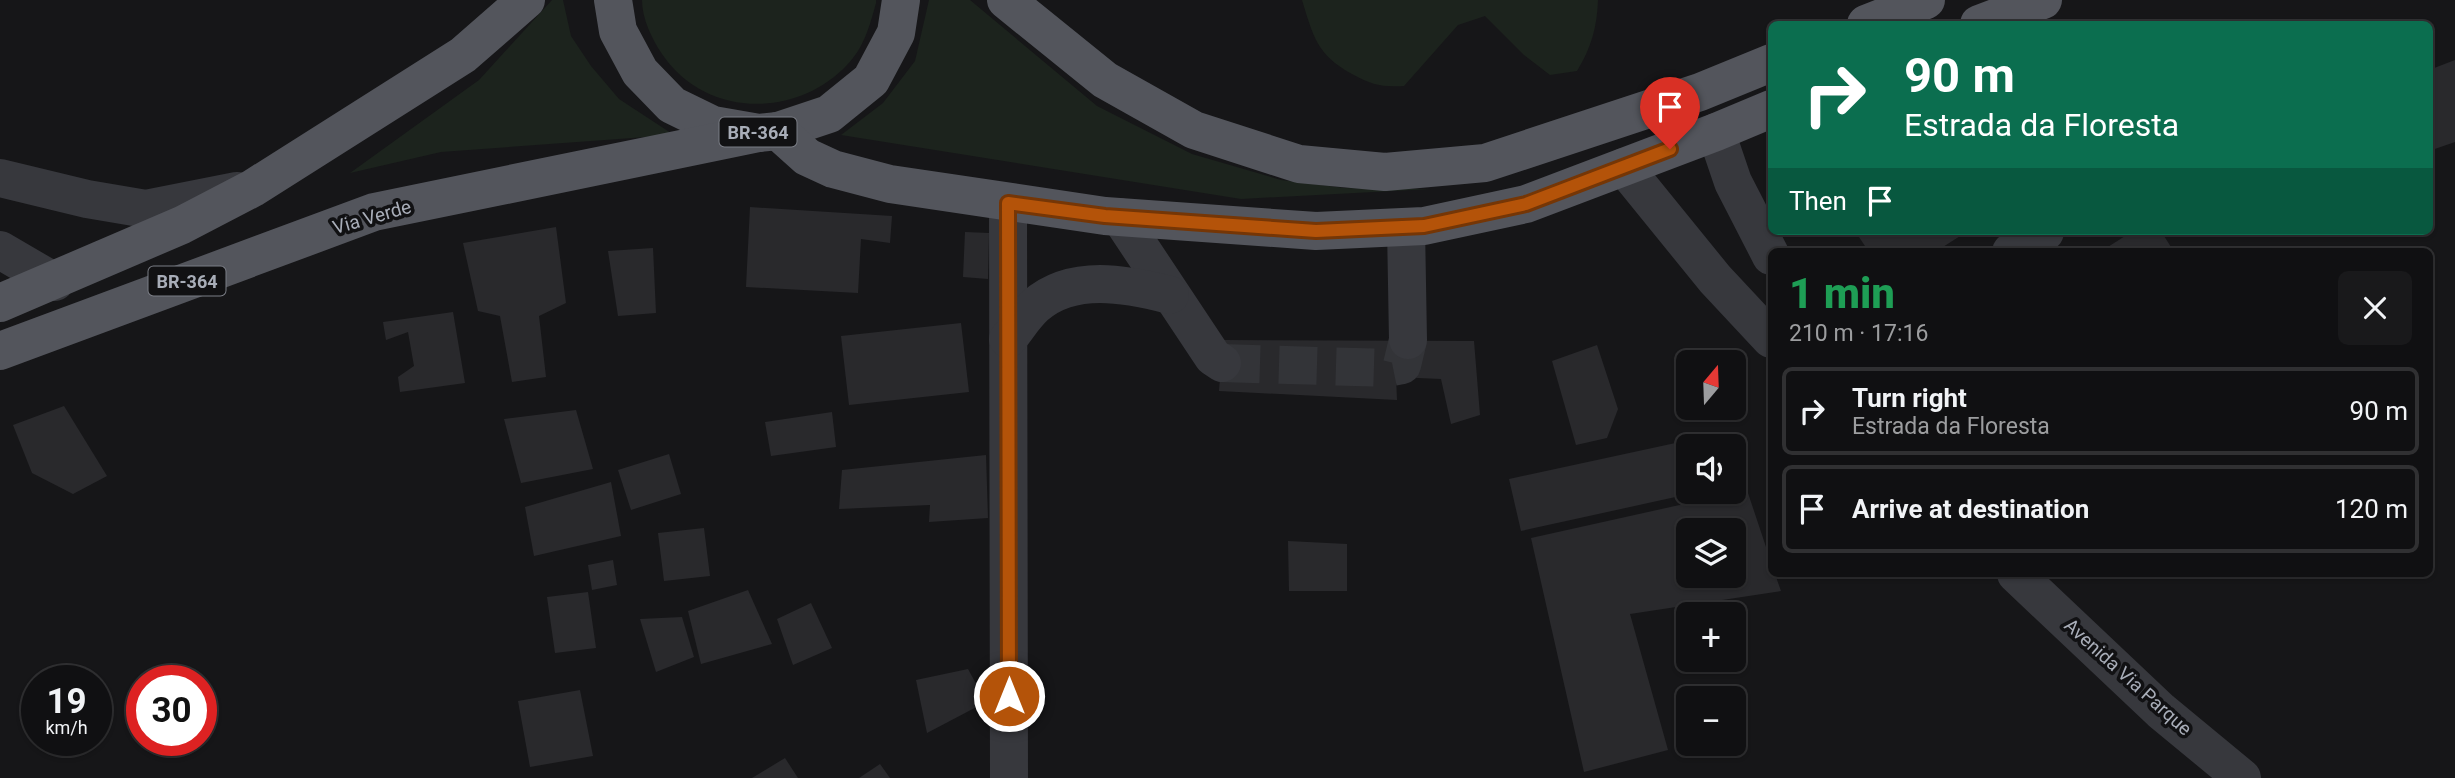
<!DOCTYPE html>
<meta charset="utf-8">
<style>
body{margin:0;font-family:Roboto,sans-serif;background:#19191b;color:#f1f3f6;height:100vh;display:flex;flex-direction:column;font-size:26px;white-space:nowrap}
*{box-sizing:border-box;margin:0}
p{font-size:23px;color:#9c9d9f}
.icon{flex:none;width:38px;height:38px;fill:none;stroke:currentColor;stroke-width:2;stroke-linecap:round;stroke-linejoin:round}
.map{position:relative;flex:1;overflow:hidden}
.side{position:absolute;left:1768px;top:248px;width:665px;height:329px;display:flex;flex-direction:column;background:#101012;border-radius:10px;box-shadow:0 2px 5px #0004,0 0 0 2px #303032}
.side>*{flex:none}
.hud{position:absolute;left:1768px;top:21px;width:665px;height:214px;border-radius:10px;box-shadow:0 2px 5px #0004,0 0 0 2px #303032;background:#0b6e4f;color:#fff;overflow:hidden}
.needle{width:46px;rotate:19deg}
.tools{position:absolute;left:1676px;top:350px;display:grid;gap:14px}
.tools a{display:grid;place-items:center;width:70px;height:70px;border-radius:10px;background:#101012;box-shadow:0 2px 5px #0004,0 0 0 2px #303032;font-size:35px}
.speed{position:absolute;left:21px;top:665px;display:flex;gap:14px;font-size:35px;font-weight:700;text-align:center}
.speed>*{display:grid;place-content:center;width:91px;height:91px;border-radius:50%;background:#101012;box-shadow:0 2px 5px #0004,0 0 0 2px #303032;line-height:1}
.speed small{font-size:18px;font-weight:400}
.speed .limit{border:10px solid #d22;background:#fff;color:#111}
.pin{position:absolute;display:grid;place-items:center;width:60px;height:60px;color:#fff;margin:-72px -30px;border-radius:50% 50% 50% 0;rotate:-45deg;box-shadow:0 0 7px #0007}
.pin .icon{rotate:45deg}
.me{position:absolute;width:77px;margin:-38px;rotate:0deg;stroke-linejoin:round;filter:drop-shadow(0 0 5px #0008)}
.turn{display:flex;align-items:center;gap:24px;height:147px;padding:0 21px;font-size:32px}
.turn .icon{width:91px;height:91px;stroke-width:2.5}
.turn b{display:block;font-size:49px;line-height:60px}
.then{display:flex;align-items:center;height:66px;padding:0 21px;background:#0003;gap:14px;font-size:26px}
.round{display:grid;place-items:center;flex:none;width:74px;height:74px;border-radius:10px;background:#19191b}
.overview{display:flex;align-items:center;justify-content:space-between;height:119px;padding:0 21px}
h1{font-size:42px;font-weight:800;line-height:52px;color:#1e9e55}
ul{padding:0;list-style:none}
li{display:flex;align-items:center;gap:21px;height:88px;margin:0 14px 10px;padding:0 7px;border:4px solid #303032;border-radius:10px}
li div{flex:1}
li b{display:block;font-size:26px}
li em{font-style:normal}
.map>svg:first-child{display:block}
.green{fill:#1c231d}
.building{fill:#29292c;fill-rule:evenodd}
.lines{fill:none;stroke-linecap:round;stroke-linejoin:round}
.minor-tunnel{stroke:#333438;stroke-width:38;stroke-dasharray:38 19;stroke-linecap:butt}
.minor{stroke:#37383d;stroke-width:38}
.major{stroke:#53555c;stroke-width:38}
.route-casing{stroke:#753606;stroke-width:18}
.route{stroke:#b45309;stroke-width:12}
.labels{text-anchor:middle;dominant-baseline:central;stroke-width:7;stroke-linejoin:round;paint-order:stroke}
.shield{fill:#111113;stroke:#7b7e86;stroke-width:2}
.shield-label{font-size:18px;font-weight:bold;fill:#a8adb8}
.street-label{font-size:19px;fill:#a8adb8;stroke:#111113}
</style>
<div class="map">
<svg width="2455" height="778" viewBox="0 0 2455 778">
<rect width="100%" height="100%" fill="#161618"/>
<g class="green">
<path d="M552 0H563L571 36 591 66 619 99 674 135 441 152 350 173 479 80Z"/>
<path d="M642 0H876V3C870 25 864 48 847 65 796 119 705 118 662 54 652 39 642 19 642 0Z"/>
<path d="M929 0H970L1097 106 1192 154 1281 180 1345 188 1431 189 1241 199 841 135 883 103 915 61Z"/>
<path d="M1302 0H1598C1597 28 1591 48 1577 71L1550 75 1524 55 1485 16 1458 25 1404 86C1380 87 1373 85 1352 74 1317 55 1313 36 1302 0Z"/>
</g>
<g class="building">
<path d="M2455 60V142L2429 151V70Z"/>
<path d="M750 207 892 216 890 243 861 239 858 293 746 287Z"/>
<path d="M556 227 566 303 539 316 546 377 512 382 500 316 478 311 463 243Z"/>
<path d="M1855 231H1968L1935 252H1869Z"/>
<path d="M2133 231H2161L2174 252H2100Z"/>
<path d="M965 232 989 233 988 279 963 277Z"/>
<path d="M653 248 656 313 618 316 608 251Z"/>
<path d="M453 312 465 383 400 392 398 377 414 366 408 332 386 340 383 322Z"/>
<path d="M961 323 969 392 849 405 841 336Z"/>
<path d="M1223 340 1474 341 1480 415 1451 424 1441 379 1396 377 1397 400 1219 391Z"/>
<path d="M1597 345 1618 409 1607 438 1576 445 1552 361Z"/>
<path d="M64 406 107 476 73 494 32 473 13 425Z"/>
<path d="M576 410 593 469 521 483 504 419Z"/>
<path d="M832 412 836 447 771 456 765 422Z"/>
<path d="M1694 439 1695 446H1689V494L1521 531 1509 479Z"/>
<path d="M669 454 681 494 631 510 618 470Z"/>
<path d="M986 455 988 518 929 522 930 505 839 509 842 470Z"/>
<path d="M611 482 621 536 534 556 525 507Z"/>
<path d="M1747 490 1771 562V574H1775L1781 591 1630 614 1668 750 1584 772 1531 538ZM1689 530H1734V576H1689Z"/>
<path d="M704 528 710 576 664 581 658 533Z"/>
<path d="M1288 541 1347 544V591H1289Z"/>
<path d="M613 560 617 585 592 590 588 565Z"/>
<path d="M748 590 772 644 701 664 688 611Z"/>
<path d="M588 592 596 648 555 653 547 597Z"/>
<path d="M811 603 832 648 793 665 777 619Z"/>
<path d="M682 617 694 657 656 672 640 619Z"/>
<path d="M968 669 986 702 927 733 916 680Z"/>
<path d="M580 690 593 756 530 767 518 701Z"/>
<path d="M785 758 798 778H752Z"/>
<path d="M880 764 890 778H859Z"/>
</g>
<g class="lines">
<path class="minor-tunnel" d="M1222 363 1387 368 1402 365 1408 340"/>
<g class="minor">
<path d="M1716 132 1733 182 1771 256"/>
<path d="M1624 167 1715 279 1771 339"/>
<path d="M0 178 87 199 146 209 237 191"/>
<path d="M1008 203 1009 778"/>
<path d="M1120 217 1213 357 1222 363"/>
<path d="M1406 227 1408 340"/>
<path d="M0 250 55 282"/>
<path d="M2011 252 2045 232"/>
<path d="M1008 339C1017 328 1025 315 1035 306 1072 273 1127 284 1170 295"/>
<path d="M2016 574 2161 711 2242 778"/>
</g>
<g class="major">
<path d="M613 0 618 31 640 72 672 105 713 125 759 133 778 131 829 114 871 80 896 33 901 0"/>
<path d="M1006 0 1105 80 1194 130 1299 164 1385 172 1485 163 1700 92 1771 63"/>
<path d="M1866 24 1926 0"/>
<path d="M1979 24 2043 0"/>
<path d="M778 131 807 157 833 169 890 184 1105 216 1316 231 1424 226 1526 204 1716 132 1771 109"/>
<path d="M0 303 182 225 253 188 463 55 526 0"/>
<path d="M0 351 374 212 759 133"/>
</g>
</g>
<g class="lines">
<defs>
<path id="route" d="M1009 696 1008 203 1105 216 1316 231 1424 226 1526 204 1670 149"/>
</defs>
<use href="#route" class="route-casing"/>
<use href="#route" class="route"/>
</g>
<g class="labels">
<g class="shield">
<rect x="719.5" y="117.5" width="77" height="29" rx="5"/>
<rect x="148.5" y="266.5" width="77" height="29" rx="5"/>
</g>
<g class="shield-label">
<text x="758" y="132">BR-364</text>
<text x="187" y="281">BR-364</text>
</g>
<g class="street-label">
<text transform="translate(372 217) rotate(-16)">Via Verde</text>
<text transform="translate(2128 677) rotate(42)">Avenida Via Parque</text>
</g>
</g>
</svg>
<div class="tools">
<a><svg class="needle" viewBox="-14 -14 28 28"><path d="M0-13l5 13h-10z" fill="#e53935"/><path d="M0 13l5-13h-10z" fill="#9c9d9f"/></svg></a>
<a><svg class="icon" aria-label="sound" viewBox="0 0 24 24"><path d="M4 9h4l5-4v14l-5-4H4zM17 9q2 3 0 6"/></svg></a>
<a><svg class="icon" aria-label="layers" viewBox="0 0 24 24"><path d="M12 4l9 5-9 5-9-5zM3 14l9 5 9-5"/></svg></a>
<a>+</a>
<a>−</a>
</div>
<div class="speed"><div>19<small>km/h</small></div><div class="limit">30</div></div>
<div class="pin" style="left:1670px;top:149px;background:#d93025"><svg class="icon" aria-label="arrive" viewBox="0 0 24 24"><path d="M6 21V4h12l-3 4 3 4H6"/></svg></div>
<svg class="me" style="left:1009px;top:696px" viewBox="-20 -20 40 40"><circle r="17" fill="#b45309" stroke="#fff" stroke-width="3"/><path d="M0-11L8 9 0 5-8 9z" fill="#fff"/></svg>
<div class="hud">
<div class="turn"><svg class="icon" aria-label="right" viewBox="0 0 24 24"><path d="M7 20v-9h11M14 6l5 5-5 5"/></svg><div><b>90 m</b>Estrada da Floresta</div></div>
<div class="then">Then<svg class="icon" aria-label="arrive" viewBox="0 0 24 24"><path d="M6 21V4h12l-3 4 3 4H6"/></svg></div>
</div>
<section class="side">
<div class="overview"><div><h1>1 min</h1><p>210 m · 17:16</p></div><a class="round"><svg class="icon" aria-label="close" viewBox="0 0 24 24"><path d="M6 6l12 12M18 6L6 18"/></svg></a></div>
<ul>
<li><svg class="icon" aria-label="right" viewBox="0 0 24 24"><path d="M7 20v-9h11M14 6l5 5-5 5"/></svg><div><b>Turn right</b><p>Estrada da Floresta</p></div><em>90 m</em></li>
<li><svg class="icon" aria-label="arrive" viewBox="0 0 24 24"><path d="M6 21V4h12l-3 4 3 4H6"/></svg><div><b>Arrive at destination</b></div><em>120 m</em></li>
</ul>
</section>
</div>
